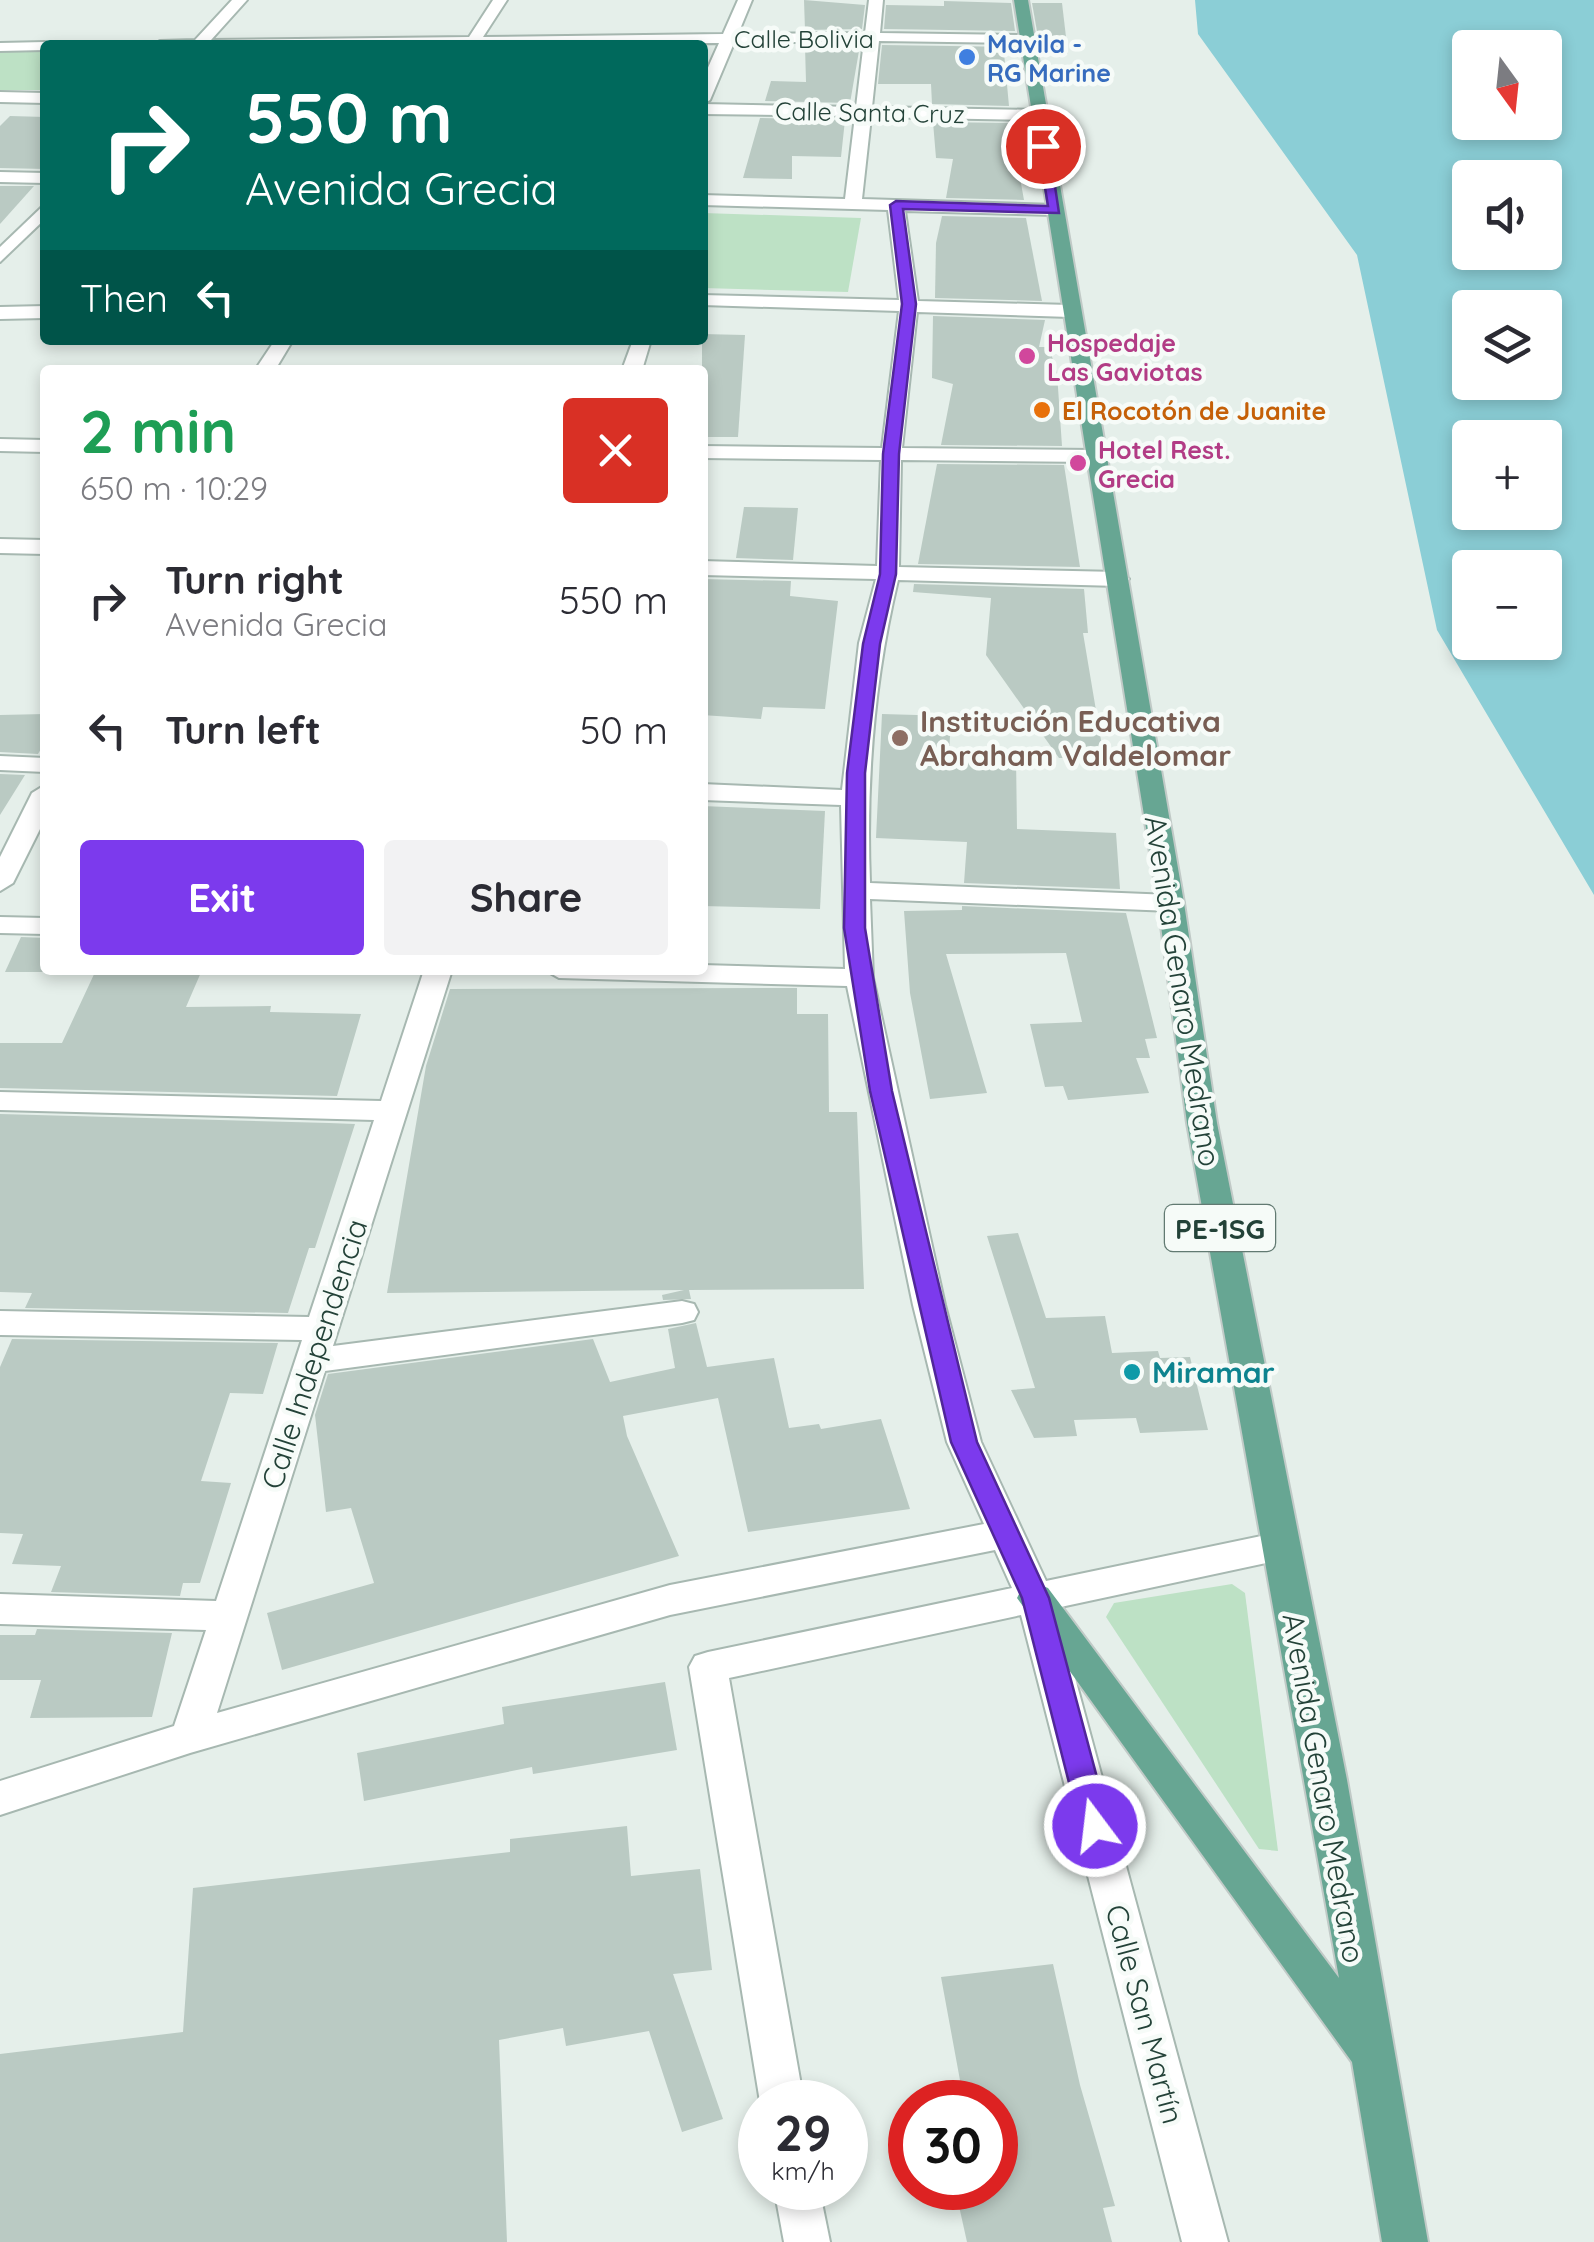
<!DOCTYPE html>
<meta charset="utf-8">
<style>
body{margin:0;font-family:Quicksand,sans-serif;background:#f2f2f3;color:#2b2b33;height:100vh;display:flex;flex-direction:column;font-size:38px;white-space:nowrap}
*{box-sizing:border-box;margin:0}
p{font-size:32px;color:#7c7c81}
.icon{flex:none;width:55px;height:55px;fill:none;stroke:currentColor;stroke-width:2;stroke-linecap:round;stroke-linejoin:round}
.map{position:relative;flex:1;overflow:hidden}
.details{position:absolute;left:40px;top:365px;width:668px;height:610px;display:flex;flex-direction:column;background:#fff;border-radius:10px;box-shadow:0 5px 15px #0003}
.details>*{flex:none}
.guide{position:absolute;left:40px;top:40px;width:668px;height:305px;border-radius:10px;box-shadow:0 5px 15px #0003;background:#00695c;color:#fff;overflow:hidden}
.needle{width:65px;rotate:165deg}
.tools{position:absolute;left:1452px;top:30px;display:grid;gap:20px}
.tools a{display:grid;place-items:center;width:110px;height:110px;border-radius:10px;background:#fff;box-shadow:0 5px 15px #0003;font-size:50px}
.speed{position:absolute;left:738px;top:2080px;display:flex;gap:20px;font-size:50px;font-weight:700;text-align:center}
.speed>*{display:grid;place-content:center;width:130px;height:130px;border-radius:50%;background:#fff;box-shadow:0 5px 15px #0003;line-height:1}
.speed small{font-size:25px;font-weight:400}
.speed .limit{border:15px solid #d22;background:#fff;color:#111}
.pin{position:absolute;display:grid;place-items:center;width:85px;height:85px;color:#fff;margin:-42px;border:5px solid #fff;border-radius:50%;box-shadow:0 2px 10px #0007}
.me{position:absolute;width:110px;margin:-55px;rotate:345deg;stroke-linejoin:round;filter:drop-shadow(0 0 8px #0008)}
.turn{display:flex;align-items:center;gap:35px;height:210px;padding:0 40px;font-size:45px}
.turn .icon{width:130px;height:130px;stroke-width:2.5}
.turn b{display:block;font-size:70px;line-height:85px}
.then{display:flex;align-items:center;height:95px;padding:0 40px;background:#0003;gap:20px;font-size:38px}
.round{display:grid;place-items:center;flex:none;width:105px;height:105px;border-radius:10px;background:#f2f2f3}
.overview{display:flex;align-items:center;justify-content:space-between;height:170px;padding:0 40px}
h1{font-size:60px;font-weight:700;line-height:75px;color:#1e9e55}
.cta{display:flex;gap:20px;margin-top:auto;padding:20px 40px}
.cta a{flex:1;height:115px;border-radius:10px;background:#7c3aed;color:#fff;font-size:40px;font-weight:700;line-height:115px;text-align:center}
.cta a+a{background:#f2f2f3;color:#2b2b33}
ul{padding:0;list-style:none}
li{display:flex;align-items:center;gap:30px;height:130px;padding:0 40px}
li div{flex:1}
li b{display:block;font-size:38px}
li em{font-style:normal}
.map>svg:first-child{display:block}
.green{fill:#bde1c5}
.water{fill:#8bced6;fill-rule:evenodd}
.building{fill:#bacac3}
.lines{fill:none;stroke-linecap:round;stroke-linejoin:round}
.street-casing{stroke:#a7b8b1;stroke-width:4}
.primary-casing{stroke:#c1cac7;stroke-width:4}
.street{fill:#fff;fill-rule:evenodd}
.primary{fill:#67a693;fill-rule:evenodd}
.route{fill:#7c3aed;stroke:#51269a;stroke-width:2.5}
.shop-dot{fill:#3f7fe0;stroke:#f6fbf8;stroke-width:4}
.hotel-dot{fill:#d1479c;stroke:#f6fbf8;stroke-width:4}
.food-dot{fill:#e8710a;stroke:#f6fbf8;stroke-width:4}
.education-dot{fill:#8d6e63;stroke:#f6fbf8;stroke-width:4}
.culture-dot{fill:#0f9aa8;stroke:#f6fbf8;stroke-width:4}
.labels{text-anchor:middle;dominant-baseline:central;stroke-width:9;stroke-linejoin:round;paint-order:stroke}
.far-street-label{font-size:25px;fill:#234238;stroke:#f6fbf8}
.far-shop-label{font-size:25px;font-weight:bold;fill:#366cbe;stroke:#f6fbf8;text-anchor:start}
.far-hotel-label{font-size:25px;font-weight:bold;fill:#b23c85;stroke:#f6fbf8;text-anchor:start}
.far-food-label{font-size:25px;font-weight:bold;fill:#c56008;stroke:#f6fbf8;text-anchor:start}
.shield{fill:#f6fbf8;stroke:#627a72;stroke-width:2.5}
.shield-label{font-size:28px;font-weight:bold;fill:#234238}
.education-label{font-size:30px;font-weight:bold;fill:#785e54;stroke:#f6fbf8;text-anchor:start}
.street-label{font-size:30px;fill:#234238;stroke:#f6fbf8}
.culture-label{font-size:30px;font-weight:bold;fill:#0d838f;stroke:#f6fbf8;text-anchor:start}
</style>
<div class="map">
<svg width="1594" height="2242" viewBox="0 0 1594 2242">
<rect width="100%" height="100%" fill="#e5efea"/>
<g class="green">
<rect x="0" y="51" width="45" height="39"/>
<path d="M703 213 861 218 848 292 703 288Z"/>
<path d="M1232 1584 1245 1593 1278 1851 1259 1849 1106 1617 1114 1603Z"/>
</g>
<path class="water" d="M1195 0H1594V895L1437 630 1357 255 1198 34ZM1470 48H1545V122H1470ZM1470 178H1545V252H1470ZM1470 308H1545V382H1470ZM1470 438H1545V512H1470ZM1470 568H1545V642H1470Z"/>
<g class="building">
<path d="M804 0 865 5 862 29 805 30Z"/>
<path d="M944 1 1011 3 1015 31 884 29 886 5 944 6Z"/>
<path d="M1032 3H1062L1068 54H1041Z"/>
<path d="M860 45 850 103 765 101 771 81 806 82 805 46Z"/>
<path d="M882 45 1018 47 1019 53H1004L1009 106 932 104 931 84H878Z"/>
<path d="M10 116 45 117V169L0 168V126Z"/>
<path d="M760 118 845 120 841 157 792 156V179L743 178Z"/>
<path d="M933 122 1010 123 1024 200 946 198 953 159 936 158Z"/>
<path d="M0 186H34L0 224Z"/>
<path d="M942 216 1026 218 1042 301 935 298 936 243Z"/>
<path d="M933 316 1045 320 1039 347H1049L1057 373 1062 446 941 445 953 384 932 378Z"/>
<path d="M702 334 745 335 738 437H702Z"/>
<path d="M937 464 1064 465 1080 567 918 564Z"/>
<path d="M744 507 798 508 793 560 736 558Z"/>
<path d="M702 579 791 581 790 596 838 601 825 709 763 707 761 719 702 715Z"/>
<path d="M914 584 1084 589 1088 633H1083L1104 758H1059L986 655 991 598 913 592Z"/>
<path d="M45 714V742L38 754 0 752V715Z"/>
<path d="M882 714 951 716 949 755 1016 757 1017 829 1116 833 1120 889 964 883 967 842 876 838Z"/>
<path d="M0 774 25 775 0 815Z"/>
<path d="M702 806 825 811 820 909 702 906Z"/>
<path d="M962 906 1126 913 1157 1038 1145 1039 1150 1058H1136L1149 1093 1068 1100 1063 1086 1045 1087 1030 1024 1082 1022 1066 953 946 954 987 1093 930 1099 910 993 904 911 962 910Z"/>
<path d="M21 937 45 938V972H5Z"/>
<path d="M96 970H202L186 1007 271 1006 270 1012 361 1014 337 1096 0 1088V1043H62Z"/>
<path d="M797 988V1014H828L829 1112H857L864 1289 689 1290 691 1299 663 1300 662 1295 684 1290 387 1293 426 1066 450 989Z"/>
<path d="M0 1114 329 1123 355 1124 315 1248H309L288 1313 25 1308 32 1293 0 1292Z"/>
<path d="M1018 1233 1046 1318 1105 1316 1112 1353 1158 1351 1160 1358 1190 1357 1208 1430 1140 1433 1136 1418 1074 1420 1077 1436 1034 1438 1011 1390 1035 1388 987 1236Z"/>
<path d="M696 1323 707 1367 774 1358 789 1428 819 1424 821 1429 881 1419 910 1509 748 1532 718 1398 623 1416 627 1436 679 1556 282 1670 267 1613 374 1583 351 1508 326 1512 315 1415 328 1374 593 1339 610 1382 675 1368 668 1329Z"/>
<path d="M12 1339 278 1343 263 1394 230 1393 201 1481 231 1483 200 1583H183L180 1596 51 1592 61 1566 12 1564 23 1534 0 1533V1367Z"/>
<path d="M37 1629 172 1633 152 1717 30 1718 41 1680H0V1635H35Z"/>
<path d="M665 1682 677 1750 533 1774 532 1767 364 1801 357 1753 504 1724 502 1707Z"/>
<path d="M627 1826 631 1876 700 1869 712 1970 673 1974 723 2119 682 2132 649 2031 566 2046 563 2028 499 2040 507 2242H0V2054L183 2032 193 1888 510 1852V1839Z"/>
<path d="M1053 1964 1080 2085 1115 2206 1103 2208 1112 2242H967L955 2188H995V2102H964L941 1977Z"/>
</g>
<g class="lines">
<defs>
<g id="street">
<path d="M232 0H247L211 40 469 37 493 0H507L483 37 723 34 738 0H752L738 34 865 33 869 0H883L880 33 1027 35 1034 39 1027 43 879 41 872 107 1037 110 1045 115 1037 120 871 117 862 199 1055 205 1063 210 1055 215 905 211 918 301 1070 305 1079 311 1070 317 917 312 902 448 1094 450 1104 456 1094 462 901 460 899 567 1118 572 1129 579 1118 586 898 580C874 680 866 780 870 883L1171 895 1184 903 1171 911 870 899 873 978 945 1305 981 1442 1046 1581 1280 1532 1293 1536 1298 1546 1293 1556 1280 1560 1056 1608 1228 2242H1182L1021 1615 729 1678 804 2102H760L689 1667 695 1656 708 1652 1012 1588 995 1550 670 1615 190 1753 0 1815V1781L174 1726 206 1630 0 1624V1594L216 1601 302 1340 0 1335V1311L309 1317 374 1120 0 1110V1092L381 1101 424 970H452L333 1346 682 1301 694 1304 698 1312 694 1320 682 1323 325 1371 217 1713 670 1585 984 1524 947 1442 913 1305 847 986 559 978 545 970H702V965L845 969 841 805 702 800V784L842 790 859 643 876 579 702 575V561L877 566 881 460 702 458V446L882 448 899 311 702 305V295L899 300 888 210 702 205V195L845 199 855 116 702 114V81L719 43 153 45 160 41 195 40ZM864 41 856 107 703 104 710 100 734 43Z"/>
<path d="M0 43 45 42 52 45H45V50L0 51Z"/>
<path d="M0 92 45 93V103L0 102Z"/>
<path d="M0 172 45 173V183L0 182Z"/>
<path d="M45 204V219L0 262V247Z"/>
<path d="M45 306V318L0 319V307Z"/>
<path d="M275 340H293L275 370H255Z"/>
<path d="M633 340H651L642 370H622Z"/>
<path d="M0 439 45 440V452L0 451Z"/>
<path d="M0 539 45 540V554L0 553Z"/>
<path d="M0 756 45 758V772L0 770Z"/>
<path d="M45 785V819L13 883 0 891V857L32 793Z"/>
<path d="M0 917 45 918V934L0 933Z"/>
<path d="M774 2188H819L830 2242H784Z"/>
</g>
<path id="primary" d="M1014 0H1028L1184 903 1217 1123 1347 1780 1428 2242H1382L1352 2062 1017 1598 1022 1588 1035 1583 1048 1588 1339 1978 1187 1123 1158 903Z"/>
</defs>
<use href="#street" class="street-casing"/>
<use href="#primary" class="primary-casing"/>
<use href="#street" class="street"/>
<use href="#primary" class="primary"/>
</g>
<path class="route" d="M1038 144 1049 146 1059 213 903 209 916 304 899 454 896 574 880 644 865 773V928L892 1091 977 1442 1049 1598 1110 1826 1106 1835 1095 1839 1085 1835 1080 1826 1022 1598 951 1442 870 1091 844 928 847 773 863 644 880 574 883 454 902 304 890 205 896 201 1048 206Z"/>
<circle class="shop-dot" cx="967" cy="57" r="10"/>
<g class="hotel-dot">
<circle cx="1027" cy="356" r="10"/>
<circle cx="1078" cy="463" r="10"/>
</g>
<circle class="food-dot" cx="1042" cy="410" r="10"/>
<circle class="education-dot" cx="900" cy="738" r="10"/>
<circle class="culture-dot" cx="1132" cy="1372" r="10"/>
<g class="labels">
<g class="far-street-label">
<text x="804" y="38">Calle Bolivia</text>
<text transform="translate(870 112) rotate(1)">Calle Santa Cruz</text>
</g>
<g class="far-shop-label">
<text x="987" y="43">Mavila -<tspan x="987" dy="29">RG Marine</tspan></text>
</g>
<g class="far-hotel-label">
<text x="1047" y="342">Hospedaje<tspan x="1047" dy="29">Las Gaviotas</tspan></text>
<text x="1098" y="449">Hotel Rest.<tspan x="1098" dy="29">Grecia</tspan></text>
</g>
<g class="far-food-label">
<text x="1062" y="410">El Rocotón de Juanite</text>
</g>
<rect class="shield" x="1165" y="1205" width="110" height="46" rx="8"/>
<g class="shield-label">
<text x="1220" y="1228">PE-1SG</text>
</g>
<g class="education-label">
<text x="920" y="721">Institución Educativa<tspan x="920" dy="34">Abraham Valdelomar</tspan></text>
</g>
<g class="street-label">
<text transform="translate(1183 991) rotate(81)">Avenida Genaro Medrano</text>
<text transform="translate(314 1354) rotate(-72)">Calle Independencia</text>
<text transform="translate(1324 1788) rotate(80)">Avenida Genaro Medrano</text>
<text transform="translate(1145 2014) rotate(75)">Calle San Martín</text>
</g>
<g class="culture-label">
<text x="1152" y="1372">Miramar</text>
</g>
</g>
</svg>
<div class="tools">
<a><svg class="needle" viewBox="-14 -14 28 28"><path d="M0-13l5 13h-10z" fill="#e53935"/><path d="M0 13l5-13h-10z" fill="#7c7c81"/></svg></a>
<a><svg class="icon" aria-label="sound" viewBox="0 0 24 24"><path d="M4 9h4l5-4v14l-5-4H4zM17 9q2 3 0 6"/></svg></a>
<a><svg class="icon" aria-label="layers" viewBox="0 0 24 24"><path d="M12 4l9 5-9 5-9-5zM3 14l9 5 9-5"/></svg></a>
<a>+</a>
<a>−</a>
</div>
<div class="speed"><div>29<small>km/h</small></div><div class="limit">30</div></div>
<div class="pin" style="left:1043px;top:146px;background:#d93025"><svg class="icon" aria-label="arrive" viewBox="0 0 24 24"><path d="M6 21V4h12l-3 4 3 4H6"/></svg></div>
<svg class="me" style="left:1095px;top:1826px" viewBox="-20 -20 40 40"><circle r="17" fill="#7c3aed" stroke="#fff" stroke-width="3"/><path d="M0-11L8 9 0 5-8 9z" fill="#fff"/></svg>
<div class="guide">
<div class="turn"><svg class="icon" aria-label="right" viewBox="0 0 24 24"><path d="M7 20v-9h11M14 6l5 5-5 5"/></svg><div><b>550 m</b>Avenida Grecia</div></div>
<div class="then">Then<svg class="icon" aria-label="left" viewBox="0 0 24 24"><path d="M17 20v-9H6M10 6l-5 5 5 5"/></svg></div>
</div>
<section class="details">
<div class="overview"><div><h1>2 min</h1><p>650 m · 10:29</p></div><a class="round" style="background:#d93025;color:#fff"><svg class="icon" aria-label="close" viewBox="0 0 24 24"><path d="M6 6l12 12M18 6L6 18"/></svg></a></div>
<ul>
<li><svg class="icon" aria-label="right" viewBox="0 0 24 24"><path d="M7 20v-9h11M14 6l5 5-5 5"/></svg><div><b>Turn right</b><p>Avenida Grecia</p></div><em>550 m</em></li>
<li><svg class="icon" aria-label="left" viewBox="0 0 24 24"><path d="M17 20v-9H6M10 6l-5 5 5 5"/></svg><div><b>Turn left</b></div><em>50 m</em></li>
</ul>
<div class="cta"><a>Exit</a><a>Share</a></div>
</section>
</div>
